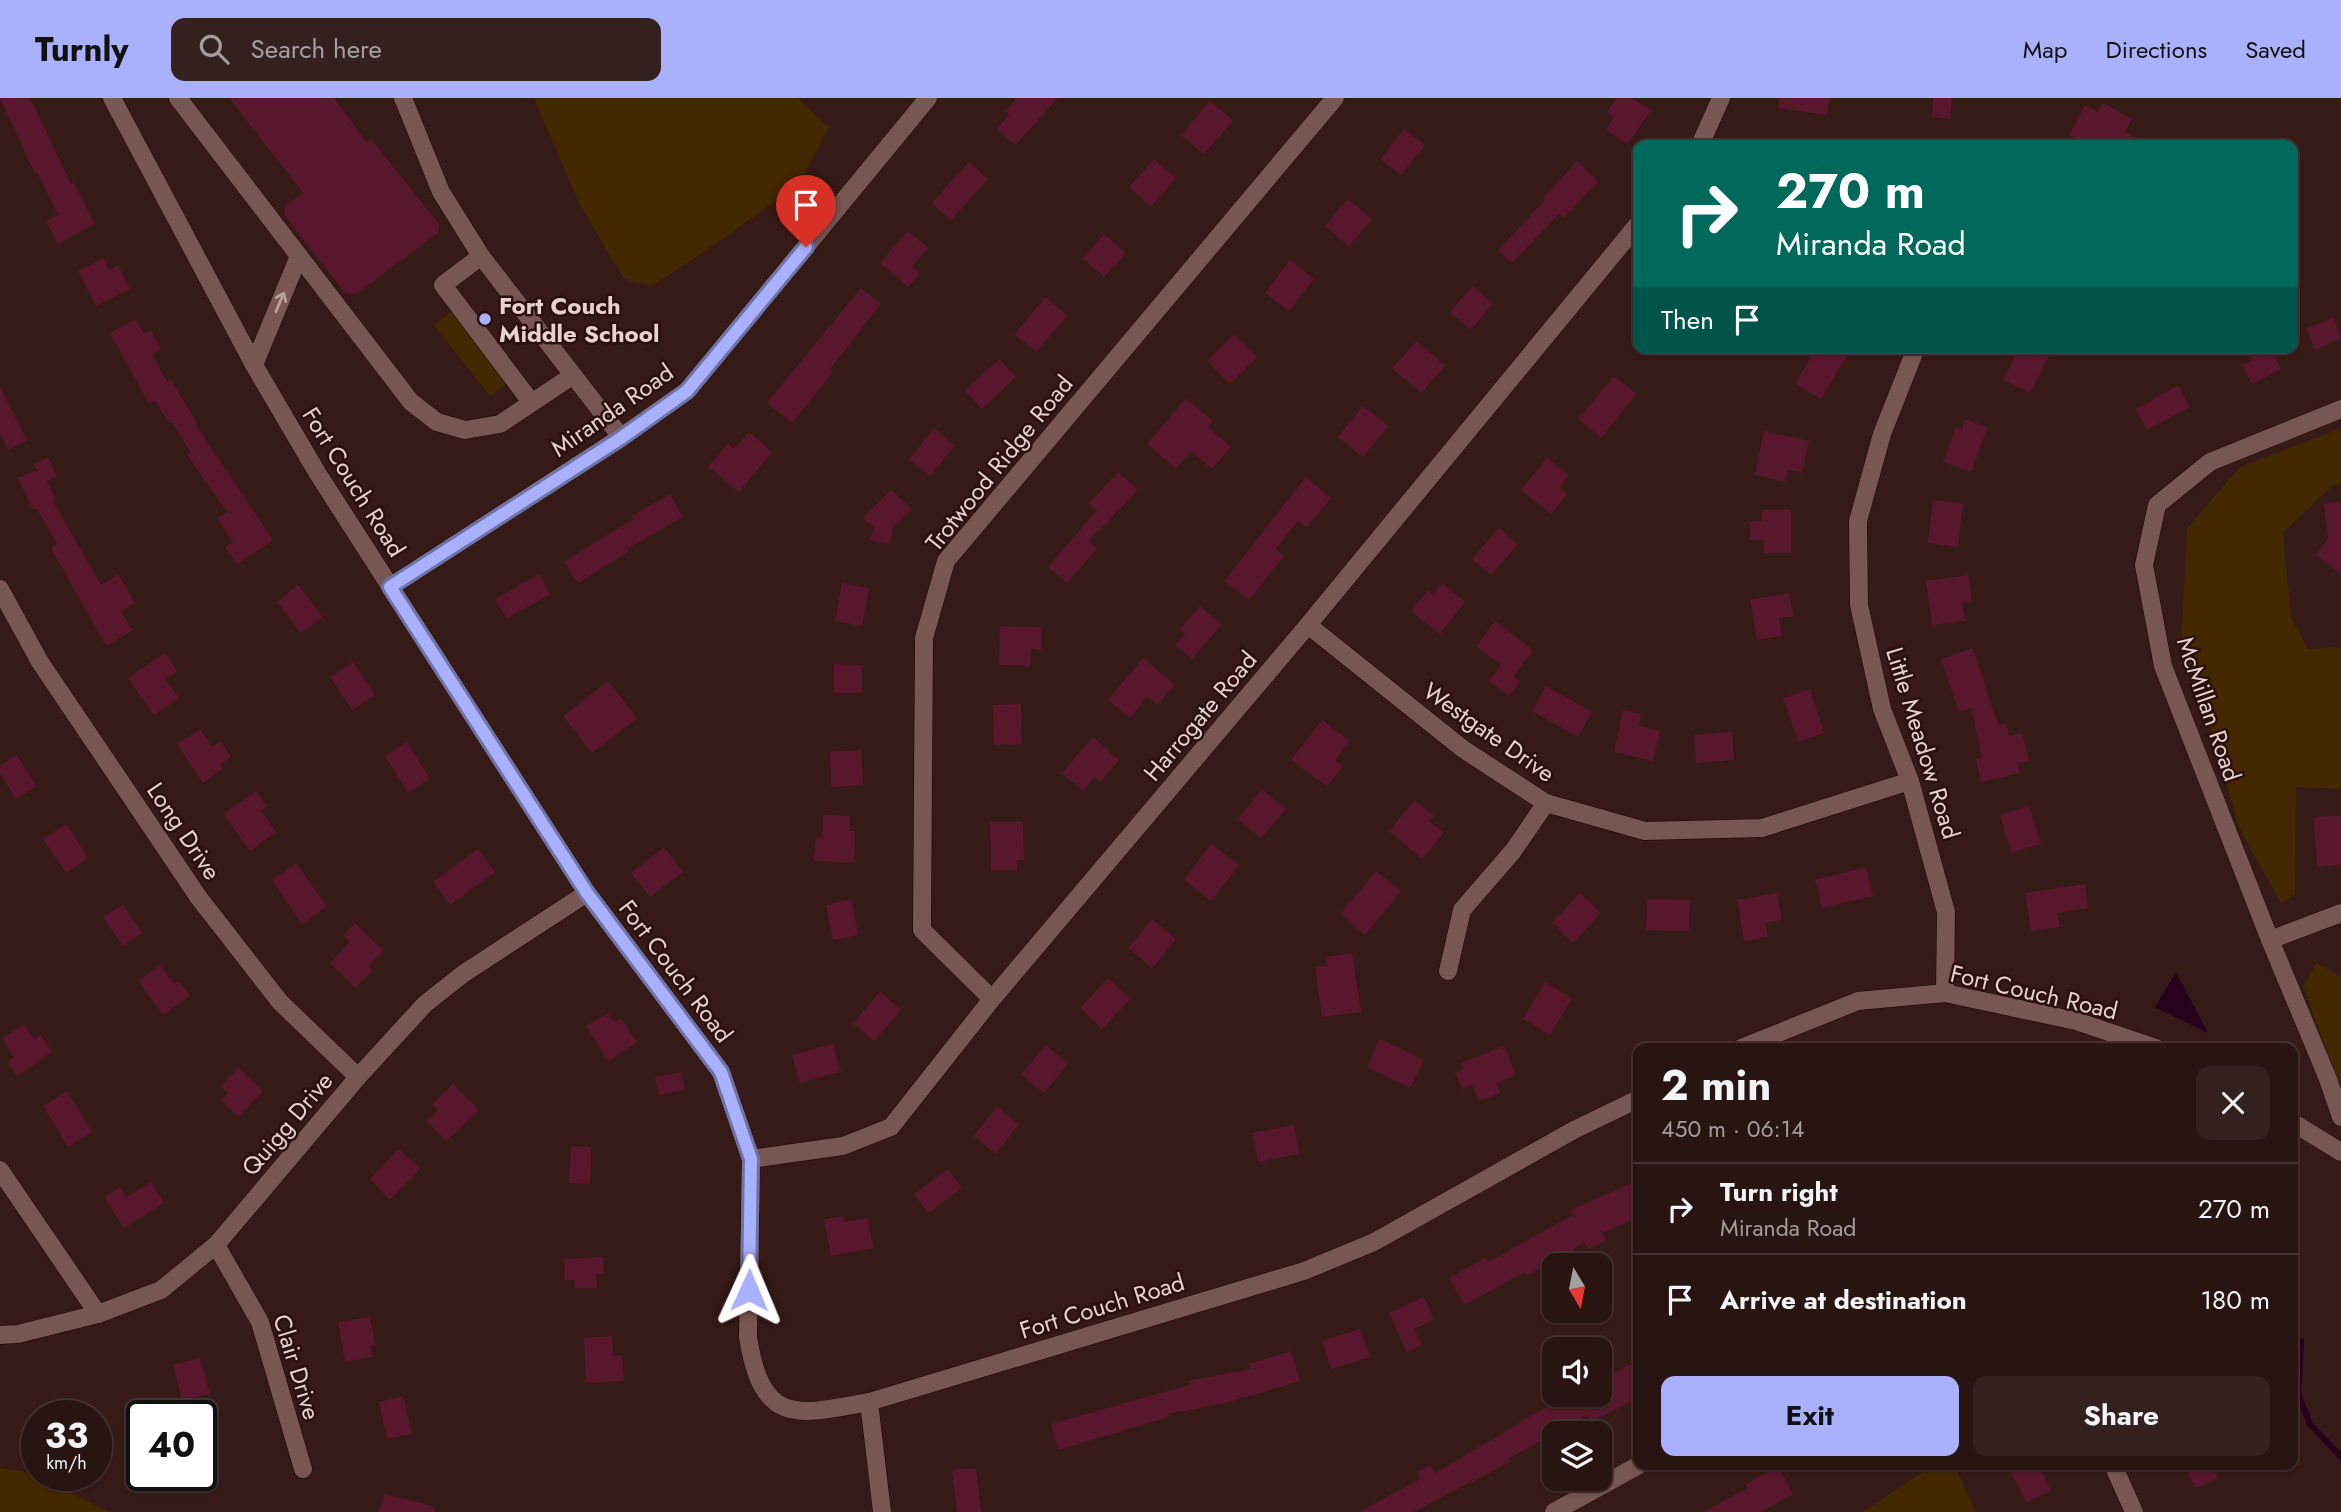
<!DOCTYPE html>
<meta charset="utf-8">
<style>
body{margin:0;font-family:Jost,sans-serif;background:#34211f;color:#f1f3f6;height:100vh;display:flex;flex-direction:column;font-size:26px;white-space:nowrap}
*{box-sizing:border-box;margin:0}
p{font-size:23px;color:#a59e9f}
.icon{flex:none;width:38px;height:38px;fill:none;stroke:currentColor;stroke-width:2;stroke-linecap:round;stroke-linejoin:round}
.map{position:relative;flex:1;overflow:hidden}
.side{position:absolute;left:1633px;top:945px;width:665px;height:427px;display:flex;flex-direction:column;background:#281411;border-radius:14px;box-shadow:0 2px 5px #0004,0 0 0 2px #443331}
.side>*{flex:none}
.top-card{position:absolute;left:1633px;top:42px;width:665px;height:214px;border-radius:14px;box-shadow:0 2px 5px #0004,0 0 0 2px #443331;background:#00695c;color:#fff;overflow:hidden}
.needle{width:46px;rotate:170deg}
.buttons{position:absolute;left:1542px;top:1155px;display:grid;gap:14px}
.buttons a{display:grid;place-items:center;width:70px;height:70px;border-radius:14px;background:#281411;box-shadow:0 2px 5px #0004,0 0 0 2px #443331;font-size:35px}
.speed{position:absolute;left:21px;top:1302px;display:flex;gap:14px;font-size:35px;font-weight:700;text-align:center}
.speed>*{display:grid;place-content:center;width:91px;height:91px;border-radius:50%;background:#281411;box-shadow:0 2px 5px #0004,0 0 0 2px #443331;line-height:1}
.speed small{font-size:18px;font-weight:400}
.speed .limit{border:4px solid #111;border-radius:10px;background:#fff;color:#111}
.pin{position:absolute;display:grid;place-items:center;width:60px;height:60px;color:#fff;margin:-72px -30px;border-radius:50% 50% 50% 0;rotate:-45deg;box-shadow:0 0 7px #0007}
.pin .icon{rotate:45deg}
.me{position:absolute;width:77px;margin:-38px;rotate:1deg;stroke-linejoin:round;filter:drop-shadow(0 0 5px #0008)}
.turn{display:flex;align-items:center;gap:24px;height:147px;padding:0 28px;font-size:32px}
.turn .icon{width:91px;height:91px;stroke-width:2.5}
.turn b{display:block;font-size:49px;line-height:60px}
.then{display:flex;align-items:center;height:66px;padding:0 28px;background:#0003;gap:14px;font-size:26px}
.round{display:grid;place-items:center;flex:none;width:74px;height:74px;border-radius:14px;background:#34211f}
.summary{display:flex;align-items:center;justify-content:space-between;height:119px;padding:0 28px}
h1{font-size:42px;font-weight:700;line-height:52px}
.button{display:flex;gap:14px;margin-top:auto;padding:14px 28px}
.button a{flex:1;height:80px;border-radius:14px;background:#a9b0fc;color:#111;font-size:28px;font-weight:700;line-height:80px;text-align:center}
.button a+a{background:#34211f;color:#f1f3f6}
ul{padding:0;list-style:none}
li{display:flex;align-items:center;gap:21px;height:91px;padding:0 28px;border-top:2px solid #443331}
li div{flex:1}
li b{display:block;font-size:26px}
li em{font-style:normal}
header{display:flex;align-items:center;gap:42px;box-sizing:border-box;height:98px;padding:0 35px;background:#a9b0fc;color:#111}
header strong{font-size:33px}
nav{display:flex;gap:38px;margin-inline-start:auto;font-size:24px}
.search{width:490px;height:63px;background:#34211f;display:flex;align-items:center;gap:18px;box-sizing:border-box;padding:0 24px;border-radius:14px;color:#a59e9f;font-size:26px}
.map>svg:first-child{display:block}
.green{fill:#442802}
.water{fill:#28011c}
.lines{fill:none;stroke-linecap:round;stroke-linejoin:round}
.stream{stroke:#28011c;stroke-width:6}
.building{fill:#58172c}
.minor-casing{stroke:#1c0404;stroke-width:19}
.minor{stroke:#785653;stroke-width:18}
.oneway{stroke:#baa09d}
.route-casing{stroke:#6e72a4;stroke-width:18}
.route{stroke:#a9b0fc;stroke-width:12}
.poi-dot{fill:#a9b0fc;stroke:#2b100e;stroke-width:2.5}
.labels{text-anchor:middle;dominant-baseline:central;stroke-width:5;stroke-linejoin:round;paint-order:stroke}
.poi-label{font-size:24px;font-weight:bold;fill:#e6d2cf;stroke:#2b100e;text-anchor:start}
.street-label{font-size:24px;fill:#e6d2cf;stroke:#2b100e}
</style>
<header>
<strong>Turnly</strong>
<div class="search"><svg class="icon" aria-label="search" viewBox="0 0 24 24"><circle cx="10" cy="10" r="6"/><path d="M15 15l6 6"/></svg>Search here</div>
<nav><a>Map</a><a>Directions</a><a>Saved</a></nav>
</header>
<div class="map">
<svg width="2341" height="1414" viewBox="0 0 2341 1414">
<rect width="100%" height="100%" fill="#361a17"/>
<g class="green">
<path d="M534 0H797L829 29 800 85 723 141 652 188 624 181 579 105Z"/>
<path d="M465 203 520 275 490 298 434 227Z"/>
<path d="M2341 330V387H2333L2283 435 2291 519 2308 551 2341 549V691L2296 689 2295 796 2281 805 2239 730 2215 643 2181 547 2187 430 2240 369Z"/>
<path d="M2316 865 2341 878V991L2303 888Z"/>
<path d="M1933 1367H1955L1975 1414H1863Z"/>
<path d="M0 1370 31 1375 109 1414H0Z"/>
</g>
<path class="water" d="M2176 874 2208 935 2155 909Z"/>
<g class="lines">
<path class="stream" d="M2301 1243 2298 1296 2310 1326 2341 1359"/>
</g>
<g class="building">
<path d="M0 0H30L71 86 74 85 95 126 58 146 46 123 58 116 37 75 35 76Z"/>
<path d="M229 0H334L367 45 371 41 439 126 438 135 356 196 345 195 284 117 285 108 303 95Z"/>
<path d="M1017 0H1058L1015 47 997 31 1009 17 1005 13Z"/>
<path d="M1617 0H1632L1651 12 1628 46 1606 32 1614 19 1607 14Z"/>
<path d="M1779 0H1830L1827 17 1778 10Z"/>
<path d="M1933 0H1952L1950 21 1932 19Z"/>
<path d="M1210 3 1233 23 1204 56 1181 37Z"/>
<path d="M2103 5 2132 21 2125 34 2151 47H2088L2069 37 2085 7 2098 14Z"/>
<path d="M1404 31 1425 47 1401 77 1380 61Z"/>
<path d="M1154 61 1176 80 1151 109 1129 89Z"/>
<path d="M1577 63 1598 84 1564 120 1559 116 1512 165 1498 152 1545 102 1543 100Z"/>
<path d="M969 64 988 81 951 122 932 105Z"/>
<path d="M1348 101 1372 121 1349 148 1325 128Z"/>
<path d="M908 133 928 150 912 169 920 176 908 189 880 165Z"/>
<path d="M1104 136 1126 155 1104 179 1083 160Z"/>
<path d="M103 160 109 172 118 168 130 191 96 208 78 173Z"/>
<path d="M1290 162 1314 181 1289 213 1265 195Z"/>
<path d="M1473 188 1493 206 1470 232 1450 214Z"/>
<path d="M861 190 881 206 830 271 833 274 792 325 767 305Z"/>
<path d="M1046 199 1067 218 1036 254 1014 236Z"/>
<path d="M2334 219 2341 241 2315 252 2306 231Z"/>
<path d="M136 221 144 236 151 232 161 251 152 256 167 284 171 282 197 325 195 326 273 442 237 466 225 449 233 444 217 420 227 414 187 357 190 354 172 324 169 326 155 302 149 306 110 235Z"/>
<path d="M1234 236 1257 259 1230 286 1207 263Z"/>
<path d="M1417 243 1445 268 1421 295 1392 270Z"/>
<path d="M1816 250H1839L1848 256 1821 301 1795 286Z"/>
<path d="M2019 250H2053L2030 295 2003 282Z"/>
<path d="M2247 250H2270L2281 271 2252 286 2242 267 2253 261Z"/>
<path d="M999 261 1016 279 982 311 965 293Z"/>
<path d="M1614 278 1636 296 1601 340 1578 321Z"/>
<path d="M2178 287 2190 309 2147 332 2136 311Z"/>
<path d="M0 289 27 342 8 352 0 336Z"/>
<path d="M1186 300 1213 323 1208 329 1231 349 1212 371 1191 353 1176 371 1147 346Z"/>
<path d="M1363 308 1388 328 1363 359 1338 339Z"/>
<path d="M1965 321 1988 329 1971 374 1943 364 1956 329 1962 331Z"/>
<path d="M934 330 955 347 930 378 909 362Z"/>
<path d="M1764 333 1809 343 1802 375 1788 372 1785 384 1755 377Z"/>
<path d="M749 334 772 354 739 394 708 369 728 345 734 351Z"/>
<path d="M48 359 57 379 47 383 56 402 53 403 101 487 118 476 135 505 121 513 133 532 106 548 51 450 57 446 37 411 33 412 18 380 37 372 34 366Z"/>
<path d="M1547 360 1569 377 1560 389 1567 396 1551 416 1521 392Z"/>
<path d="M1118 374 1138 392 1089 443 1097 451 1067 485 1048 469 1097 412 1089 405Z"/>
<path d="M1306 379 1331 400 1306 430 1298 423 1276 451 1284 458 1249 502 1224 483Z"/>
<path d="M891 392 912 411 893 430 889 447 870 442 874 430 863 420Z"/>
<path d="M670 396 683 419 627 451 628 454 578 485 564 464 633 421 632 418Z"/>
<path d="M1933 402 1963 406 1958 449 1928 445Z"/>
<path d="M2341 404V476L2316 457 2328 440 2324 406Z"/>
<path d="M1762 412H1791V455H1764V442H1750V423H1762Z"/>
<path d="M1499 430 1518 446 1491 477 1472 461Z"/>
<path d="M539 476 550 496 507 521 495 501Z"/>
<path d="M1968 477 1972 503 1962 504 1965 523 1932 527 1926 483Z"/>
<path d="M842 485 869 490 862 528 835 523Z"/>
<path d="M1442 485 1465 504 1440 536 1411 513 1428 492 1433 497Z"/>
<path d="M298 487 323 519 301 535 277 504Z"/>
<path d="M1789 495 1793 518 1779 520 1782 538 1757 542 1750 502Z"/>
<path d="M1200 508 1221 527 1192 561 1175 547 1185 536 1180 531Z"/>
<path d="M1495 523 1533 552 1513 579 1520 583 1509 598 1489 583 1501 567 1476 548Z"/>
<path d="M1000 528 1041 529V552L1031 551 1030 568 999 567Z"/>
<path d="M1973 550 1998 627 2007 625 2009 638 2022 635 2029 663 2018 665 2020 675 1981 684 1976 661 1982 659 1971 610 1959 614 1941 561Z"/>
<path d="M165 555 177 573 165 581 179 600 154 617 128 580Z"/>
<path d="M1143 560 1175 587 1157 607 1147 599 1130 620 1108 602Z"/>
<path d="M353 564 375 597 352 612 330 579Z"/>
<path d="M834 566 862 567V595H834Z"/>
<path d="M608 583 637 620 592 655 563 618Z"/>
<path d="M1546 588 1592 614 1578 639 1532 613Z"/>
<path d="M1810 591 1824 635 1798 644 1783 600Z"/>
<path d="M1021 606 1022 646 994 647 993 607Z"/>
<path d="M1623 612 1641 616 1639 628 1660 633 1653 663 1614 654Z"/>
<path d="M1322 622 1350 643 1335 662 1343 668 1327 688 1291 662Z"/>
<path d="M200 631 212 649 221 643 231 659 220 666 223 670 203 685 177 646Z"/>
<path d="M1732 634 1734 662 1696 665 1694 637Z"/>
<path d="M1093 639 1119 662 1100 684 1094 679 1083 693 1062 675Z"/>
<path d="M407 644 430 681 408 695 385 658Z"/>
<path d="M861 652 863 687 831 689 830 654Z"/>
<path d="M17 657 36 688 16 701 0 675V668Z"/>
<path d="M1262 691 1286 711 1261 740 1238 721Z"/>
<path d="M256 693 267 708 261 713 276 734 250 753 223 716Z"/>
<path d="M1415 702 1434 718 1429 723 1444 735 1422 761 1389 733Z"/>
<path d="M2029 708 2041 746 2011 755 2000 717Z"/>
<path d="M823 717 850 718V733H855L854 765 814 763 816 740H822Z"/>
<path d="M2341 717V767L2317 769 2314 719Z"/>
<path d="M990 724H1023L1024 762H1017V772H991Z"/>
<path d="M66 726 88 760 66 775 43 741Z"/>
<path d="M1211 746 1239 767 1211 803 1184 782Z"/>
<path d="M664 749 683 774 650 799 631 775Z"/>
<path d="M478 751 495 774 450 807 433 784Z"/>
<path d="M296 765 327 808 302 826 272 782Z"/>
<path d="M1866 769 1873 798 1822 810 1815 782Z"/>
<path d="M1376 773 1401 793 1365 837 1340 816Z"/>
<path d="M2085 786 2088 810 2057 815 2060 829 2031 833 2025 795Z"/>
<path d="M1580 795 1601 815 1573 845 1552 825Z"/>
<path d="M1777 795 1782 822 1765 825 1768 839 1744 843 1737 802Z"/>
<path d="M852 801 858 837 833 842 826 807Z"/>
<path d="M1647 801 1690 802 1689 833 1646 832Z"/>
<path d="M123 806 142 835 123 848 103 819Z"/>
<path d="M1152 821 1176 841 1152 870 1128 850Z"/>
<path d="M355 825 383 852 368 868 373 872 355 890 330 865 350 844 343 837Z"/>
<path d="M1352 855 1361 914 1322 919 1315 869 1328 868 1326 859Z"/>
<path d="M160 867 174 886 179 883 190 898 163 917 138 883Z"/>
<path d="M1108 880 1130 901 1102 931 1080 910Z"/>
<path d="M1545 884 1572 900 1550 937 1523 921Z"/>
<path d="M880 894 901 912 874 943 853 925Z"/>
<path d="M608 915 614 924 621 920 637 944 608 963 586 928Z"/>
<path d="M24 926 34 941 41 937 52 954 17 978 7 964 14 959 2 941Z"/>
<path d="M1380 941 1424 962 1410 990 1367 969Z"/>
<path d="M833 946 841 973 800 985 792 957Z"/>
<path d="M1046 947 1068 966 1044 995 1021 976Z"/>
<path d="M1504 948 1516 977 1496 985 1500 995 1479 1003 1472 987 1462 991 1455 975 1464 971 1461 965Z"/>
<path d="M238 970 263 993 238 1019 221 1002 228 995 221 988Z"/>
<path d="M681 974 685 991 659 997 655 979Z"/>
<path d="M453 986 479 1012 446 1043 427 1023 438 1012 432 1006Z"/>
<path d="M67 993 92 1034 68 1049 43 1008Z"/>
<path d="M997 1008 1019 1026 996 1056 974 1038Z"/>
<path d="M1294 1027 1299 1056 1258 1064 1252 1035Z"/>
<path d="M571 1048 591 1049 590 1086 569 1085Z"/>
<path d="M399 1051 420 1071 390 1102 370 1081Z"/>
<path d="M948 1071 962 1090 928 1115 914 1096Z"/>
<path d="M1638 1082V1119L1603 1135 1606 1143 1588 1151 1585 1145 1527 1178 1525 1174 1464 1207 1449 1180 1485 1160 1488 1164 1573 1117 1571 1112Z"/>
<path d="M151 1084 164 1105 124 1130 104 1099 120 1089 126 1099Z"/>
<path d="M844 1118 845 1124 868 1120 873 1150 831 1158 824 1121Z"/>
<path d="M603 1159 604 1176H596L597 1190H575V1182H565L564 1161Z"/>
<path d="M1424 1199 1434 1222 1414 1231 1422 1247 1407 1254 1389 1215Z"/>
<path d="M370 1219 375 1247 370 1248 372 1259 345 1264 338 1224Z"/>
<path d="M1360 1231 1370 1259 1331 1271 1322 1243Z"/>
<path d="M612 1238 613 1258 622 1257 624 1283 586 1285 584 1240Z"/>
<path d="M1291 1253 1300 1283 1226 1305 1168 1316 1169 1319 1058 1352 1051 1326 1189 1287 1188 1283 1250 1271 1249 1266Z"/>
<path d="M200 1260 210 1296 182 1303 173 1267Z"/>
<path d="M1638 1263V1300L1591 1324 1588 1317 1509 1360 1511 1363 1471 1385 1470 1384 1414 1414H1359L1420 1381 1417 1374 1430 1367 1435 1375 1520 1325 1519 1324 1569 1297H1600V1282Z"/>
<path d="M403 1298 412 1336 387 1341 379 1304Z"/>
<path d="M201 1331H206L219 1376 201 1381Z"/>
<path d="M2025 1367H2038L2051 1393 2026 1404 2011 1374Z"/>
<path d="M2185 1367H2212L2218 1381 2195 1390Z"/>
<path d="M1778 1368 1793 1396 1761 1414H1703L1748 1390 1746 1386Z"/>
<path d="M976 1370 981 1414H957L952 1372Z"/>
<path d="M384 1396 434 1408V1414H379Z"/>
</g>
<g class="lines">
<defs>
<g id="minor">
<path d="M112 0 254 267 318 376 587 795 721 974 751 1061 748 1239C762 1327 795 1318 869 1304L1304 1173 1374 1144 1574 1032 1638 1001"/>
<path d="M178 0 299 158 254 267"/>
<path d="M403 0 441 94 481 158 621 339"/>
<path d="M1700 47 1721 0"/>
<path d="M299 158 411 304 437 324 465 332 500 326 572 278"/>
<path d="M481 158 443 187 531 304"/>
<path d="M1916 250 1882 336 1858 423 1859 507 1882 611 1910 683 1946 814 1945 895"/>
<path d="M2341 311 2210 364 2157 407 2144 467 2163 568 2270 842 2328 981 2341 1019"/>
<path d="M390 489 621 339 687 293 928 0"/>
<path d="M0 491 40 564 199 800 280 904 358 979"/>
<path d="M1308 527 1463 651 1546 705 1645 733 1762 730 1910 683"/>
<path d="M2270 842 2341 815"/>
<path d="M1448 873 1462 812 1513 753 1546 705"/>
<path d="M992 901 922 832 924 540 946 463 1335 0"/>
<path d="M1741 950 1858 903 1945 895 2076 923 2156 950"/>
<path d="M2292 1024 2341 1054"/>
<path d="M751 1061 843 1048 891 1029 992 901 1308 527 1638 126"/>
<path d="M0 1072 98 1216"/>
<path d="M216 1147 260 1224 303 1371"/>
<path d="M0 1237 18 1236 98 1216 161 1192 216 1147 358 979 425 906 463 876 587 795"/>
<path d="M869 1304 882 1414"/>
<path d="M2113 1367 2134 1414"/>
<path d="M1554 1414 1639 1367"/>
</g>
</defs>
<use href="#minor" class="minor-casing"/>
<use href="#minor" class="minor"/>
</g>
<defs><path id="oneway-shaft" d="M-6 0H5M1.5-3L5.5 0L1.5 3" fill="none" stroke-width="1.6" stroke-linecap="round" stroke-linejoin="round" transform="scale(1.75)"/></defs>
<use class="oneway" href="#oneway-shaft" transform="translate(280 204) rotate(-67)"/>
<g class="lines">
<defs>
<path id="route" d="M749 1192 751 1061 721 974 587 795 390 489 621 340 687 293 806 149"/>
</defs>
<use href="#route" class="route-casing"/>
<use href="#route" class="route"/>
</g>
<circle class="poi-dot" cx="485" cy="221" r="7"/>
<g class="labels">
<g class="poi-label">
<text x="499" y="207">Fort Couch<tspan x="499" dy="28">Middle School</tspan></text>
</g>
<g class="street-label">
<text transform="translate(612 312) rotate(-35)">Miranda Road</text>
<text transform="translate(999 365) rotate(-51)">Trotwood Ridge Road</text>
<text transform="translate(354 384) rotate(58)">Fort Couch Road</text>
<text transform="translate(2209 611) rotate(71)">McMillan Road</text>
<text transform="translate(1200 618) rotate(-50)">Harrogate Road</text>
<text transform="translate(1489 634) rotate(35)">Westgate Drive</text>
<text transform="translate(1923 645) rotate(73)">Little Meadow Road</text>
<text transform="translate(184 733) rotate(56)">Long Drive</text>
<text transform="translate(676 873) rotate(53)">Fort Couch Road</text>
<text transform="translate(2034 894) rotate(13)">Fort Couch Road</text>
<text transform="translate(287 1026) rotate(-50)">Quigg Drive</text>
<text transform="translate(1102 1208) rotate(-17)">Fort Couch Road</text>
<text transform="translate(297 1269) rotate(73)">Clair Drive</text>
</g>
</g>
</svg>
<div class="buttons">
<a><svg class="needle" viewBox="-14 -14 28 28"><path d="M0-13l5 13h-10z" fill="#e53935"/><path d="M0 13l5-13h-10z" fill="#a59e9f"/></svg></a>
<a><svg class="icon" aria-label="sound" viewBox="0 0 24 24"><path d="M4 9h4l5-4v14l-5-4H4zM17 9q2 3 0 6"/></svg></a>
<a><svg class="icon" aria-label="layers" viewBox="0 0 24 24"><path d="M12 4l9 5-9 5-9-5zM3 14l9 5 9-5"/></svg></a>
</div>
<div class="speed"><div>33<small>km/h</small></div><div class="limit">40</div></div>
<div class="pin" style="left:806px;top:149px;background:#d93025"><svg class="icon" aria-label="arrive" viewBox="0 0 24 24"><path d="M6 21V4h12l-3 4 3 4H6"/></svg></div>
<svg class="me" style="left:749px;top:1192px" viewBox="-20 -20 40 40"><path d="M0-17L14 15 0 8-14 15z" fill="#a9b0fc" stroke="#fff" stroke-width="4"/></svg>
<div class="top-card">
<div class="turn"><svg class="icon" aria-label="right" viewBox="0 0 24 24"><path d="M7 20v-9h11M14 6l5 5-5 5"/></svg><div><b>270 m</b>Miranda Road</div></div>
<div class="then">Then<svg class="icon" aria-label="arrive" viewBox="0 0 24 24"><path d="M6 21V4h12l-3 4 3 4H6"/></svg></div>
</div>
<section class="side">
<div class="summary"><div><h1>2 min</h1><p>450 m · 06:14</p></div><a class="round"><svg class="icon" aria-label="close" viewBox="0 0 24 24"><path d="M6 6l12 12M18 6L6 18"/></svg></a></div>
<ul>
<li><svg class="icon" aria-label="right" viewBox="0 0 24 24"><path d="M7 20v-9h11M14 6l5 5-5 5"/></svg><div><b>Turn right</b><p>Miranda Road</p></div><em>270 m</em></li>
<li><svg class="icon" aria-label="arrive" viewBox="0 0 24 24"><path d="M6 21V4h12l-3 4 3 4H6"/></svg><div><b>Arrive at destination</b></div><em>180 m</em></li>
</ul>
<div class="button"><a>Exit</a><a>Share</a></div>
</section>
</div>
